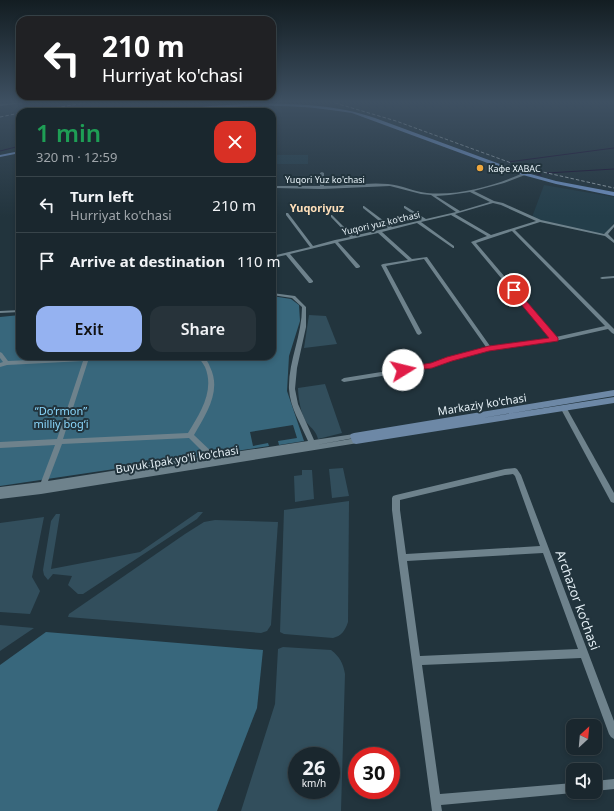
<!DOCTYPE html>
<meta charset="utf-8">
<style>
body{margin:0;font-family:"Noto Sans",sans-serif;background:#27333a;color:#f1f3f6;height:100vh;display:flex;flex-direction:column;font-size:15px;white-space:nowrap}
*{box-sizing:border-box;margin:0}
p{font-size:13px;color:#9fa5aa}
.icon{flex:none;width:22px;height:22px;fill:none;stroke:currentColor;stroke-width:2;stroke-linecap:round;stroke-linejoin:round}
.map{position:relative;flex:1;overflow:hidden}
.drawer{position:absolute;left:16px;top:108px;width:260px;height:252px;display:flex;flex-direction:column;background:#1a272e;border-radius:12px;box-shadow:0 2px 6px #0003,0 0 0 1px #38444a}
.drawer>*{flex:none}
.banner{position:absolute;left:16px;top:16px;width:260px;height:84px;border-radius:12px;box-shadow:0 2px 6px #0003,0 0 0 1px #38444a;background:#202124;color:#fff;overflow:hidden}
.needle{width:26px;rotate:26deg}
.tools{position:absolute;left:566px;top:719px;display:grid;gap:8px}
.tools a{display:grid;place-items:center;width:36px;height:36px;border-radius:8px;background:#1a272e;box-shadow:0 2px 6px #0003,0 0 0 1px #38444a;font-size:20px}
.speed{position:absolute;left:288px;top:747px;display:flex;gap:8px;font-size:20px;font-weight:700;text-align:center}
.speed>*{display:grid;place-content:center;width:52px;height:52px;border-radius:50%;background:#1a272e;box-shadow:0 2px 6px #0003,0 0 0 1px #38444a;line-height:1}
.speed small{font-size:10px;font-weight:400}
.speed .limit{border:6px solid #d22;background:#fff;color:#111}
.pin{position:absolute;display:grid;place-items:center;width:34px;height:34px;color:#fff;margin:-17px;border:2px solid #fff;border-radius:50%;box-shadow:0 1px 4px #0007}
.me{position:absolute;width:44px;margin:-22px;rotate:81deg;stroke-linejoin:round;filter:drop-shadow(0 0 3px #0008)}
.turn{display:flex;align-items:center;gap:14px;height:84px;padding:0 20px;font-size:18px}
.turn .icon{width:52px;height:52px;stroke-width:2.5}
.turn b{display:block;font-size:28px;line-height:34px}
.round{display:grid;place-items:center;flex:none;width:42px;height:42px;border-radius:12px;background:#27333a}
.headline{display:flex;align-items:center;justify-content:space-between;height:68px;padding:0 20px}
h1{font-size:24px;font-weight:600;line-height:30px;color:#1e9e55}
.action{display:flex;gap:8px;margin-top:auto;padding:8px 20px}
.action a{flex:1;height:46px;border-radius:12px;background:#95b2f1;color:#111;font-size:16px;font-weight:600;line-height:46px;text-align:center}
.action a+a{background:#27333a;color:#f1f3f6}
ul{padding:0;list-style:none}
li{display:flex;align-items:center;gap:12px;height:56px;padding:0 20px;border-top:1px solid #38444a}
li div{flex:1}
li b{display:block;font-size:15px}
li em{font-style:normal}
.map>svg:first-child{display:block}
.built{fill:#243e4a}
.green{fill:#324e5c;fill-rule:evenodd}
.forest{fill:#38677c}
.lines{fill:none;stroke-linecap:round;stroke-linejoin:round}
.stream{stroke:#1b1233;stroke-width:1}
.street{fill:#6e828c;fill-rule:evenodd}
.secondary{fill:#6d88a6;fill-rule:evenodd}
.primary{fill:#6d8fc0;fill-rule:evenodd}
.rail{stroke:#909ea6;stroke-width:1;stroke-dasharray:3.5 2;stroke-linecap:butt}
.route{fill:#e11d48;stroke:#92132f}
.poi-dot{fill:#efa73e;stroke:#22343d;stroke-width:1.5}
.labels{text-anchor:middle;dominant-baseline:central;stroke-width:4;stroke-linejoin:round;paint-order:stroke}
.far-poi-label{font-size:9px;fill:#e5f0f6;stroke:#22343d;text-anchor:start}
.far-street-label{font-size:9px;fill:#e5f0f6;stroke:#22343d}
.far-quarter-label{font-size:11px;font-weight:bold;fill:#fedfb9;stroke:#22343d}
.street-label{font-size:11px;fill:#e5f0f6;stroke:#22343d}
.park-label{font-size:11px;fill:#8bd8fd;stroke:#22343d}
.near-street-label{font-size:13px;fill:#e5f0f6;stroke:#22343d}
</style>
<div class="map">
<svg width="614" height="811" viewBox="0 0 614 811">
<rect width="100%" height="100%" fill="#22343d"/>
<g class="built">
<rect x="272" y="155" width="36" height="9"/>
<path d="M544 185 614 197V223L606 233 602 234 548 223 532 217Z"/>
</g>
<g class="green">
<path d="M309 315 326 316 337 344 304 348Z"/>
<path d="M325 384 342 433 318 439C316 431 312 429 307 423 301 416 298 397 298 388Z"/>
<path d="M343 468 349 496 332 498 329 469Z"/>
<path d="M302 470H312L314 499 295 502 294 476 302 475Z"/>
<path d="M349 501 348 622C345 631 341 636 333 638L284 634 280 632 284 510Z"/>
<path d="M198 512H203L197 519 83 594H78L68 585 72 576 53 574 48 580 44 575 43 570 51 521 56 514H60L51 569 140 552Z"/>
<path d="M44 517 32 577 40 591 30 614 0 612V523Z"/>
<path d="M215 520 278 522 271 625 267 631 261 633 68 617 69 614 185 534 204 522Z"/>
<path d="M0 625 34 628 0 651Z"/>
<path d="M283 647 331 650C340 657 343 663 345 674L341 811H241L275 704 278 649ZM297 756H331V790H297Z"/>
</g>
<g class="forest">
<path d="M272 296 291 299 299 305 300 321 289 356 287 391 304 441 279 445 278 441 297 438 293 425 250 432 253 446 268 443 269 446 0 486V317L20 315V356H272Z"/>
<path d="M46 632 263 650 257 708 217 811H0V665Z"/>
</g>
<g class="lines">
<g class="stream">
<path d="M142 112 177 107"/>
<path d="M0 151 20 146"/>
<path d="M508 162 614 148"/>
<path d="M511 167 541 175"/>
<path d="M547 173 614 169"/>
</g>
<g class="street">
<path d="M14 103H23L0 106V104Z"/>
<path d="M322 172 324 173V186C345 186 368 182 388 184 402 185 414 192 427 193 459 196 494 186 523 173H525V175L504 183 474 191 494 201 503 203 541 220 604 234 614 224V227L608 234 614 240V243L605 236 540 222 515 230 614 329V334L612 333 608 329 555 341 489 350 452 360 432 368 344 382 342 381 341 380 344 378 431 364 448 358 486 347 424 259 386 266 422 333 419 335 417 334 381 265 383 264 408 260 378 233 338 242 360 266V267L358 268H356L335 243 290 254 313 281V282L311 283H309L286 255 272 258V256L310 247 286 215V213H288L313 246 335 240 350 237 331 217V215H332L353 236 388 228 363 208V206H364L392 227 422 220 404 208V206H405L426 219 456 212 431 195 421 194 390 186 322 189 275 188 273 187 275 186H320V173ZM470 192 490 202 460 211 436 196 449 195ZM493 203 501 205 536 221 491 235 455 214ZM451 215 487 236 471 242 551 338 490 346 427 257 412 259 382 232 417 223 453 248H454V246L421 222ZM512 231 605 326 556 337 476 243Z"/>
<path d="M614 276V278L602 279 600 278 602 277Z"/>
<path d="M272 293 295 296 306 307V327L297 368 295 389 298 404 314 440 354 434H356L357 436 356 438H354L316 445 356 438 358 439 359 441 358 443 41 494 0 499V487L41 482 55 445 0 448V442L57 439 83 361 7 365 0 367V363L3 362 0 358V352L2 353 8 361 116 356H157L154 358 88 361 63 439 188 433C200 413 215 391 205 367 203 363 200 360 198 356H204C206 360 209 363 210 367 222 391 206 414 194 435L215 455 308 441C301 424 290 408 289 389 288 362 302 336 302 307L292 298 272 295ZM189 438 207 456 48 481 62 444Z"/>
<path d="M20 310V312L0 313V311Z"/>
<path d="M562 407H566L614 493V503L611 502 561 409Z"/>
<path d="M515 468 517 469 521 475 614 721V739L611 737 609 734 581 658 422 665 440 794 573 783V792H576L573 793 441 805 442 811H432L398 558 392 510V498L393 496 396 495 505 469ZM513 474 515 476 540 546 406 554 400 510V500L505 475ZM543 553 578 649 420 656 407 561Z"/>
<path d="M614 779V789L595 791V781Z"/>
</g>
<path class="secondary" d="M614 390V396L482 418 614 397V403L356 444 353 443 350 436 351 434 354 433Z"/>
<g class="primary">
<path d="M259 103C298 104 338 105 375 118L516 170 556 181 614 192V196L556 184 512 172 352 113C312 106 273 104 233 107 210 108 186 112 163 112L210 106Z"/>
<path d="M20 151V153L0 157V155Z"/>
</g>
<g class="rail">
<path d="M335 103 396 121 525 168 614 188"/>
<path d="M29 112 85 103"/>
<path d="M0 117 20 113"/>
</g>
</g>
<linearGradient id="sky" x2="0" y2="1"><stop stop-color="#131d22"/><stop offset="0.47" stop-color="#3e5062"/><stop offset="1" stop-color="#3e5062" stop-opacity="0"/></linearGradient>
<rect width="614" height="217" fill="url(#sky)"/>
<path class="route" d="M514 288 516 289 558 338V341L489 351 452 361 432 368 400 372V368L431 363 447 357 489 346 549 338 511 292V289Z"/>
<circle class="poi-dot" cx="480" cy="168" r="4"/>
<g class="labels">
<g class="far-poi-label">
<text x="488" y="168">Кафе ХАВАС</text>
</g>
<g class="far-street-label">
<text x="325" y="179">Yuqori Yuz ko'chasi</text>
<text transform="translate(381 223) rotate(-13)">Yuqori yuz ko'chasi</text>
</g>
<g class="far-quarter-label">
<text x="317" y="207">Yuqoriyuz</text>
</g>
<g class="street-label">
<text transform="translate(482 404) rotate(-9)">Markaziy ko'chasi</text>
<text transform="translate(177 459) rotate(-9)">Buyuk Ipak yo'li ko'chasi</text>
</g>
<g class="park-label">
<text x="61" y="410">“Do‘rmon”<tspan x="61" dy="13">milliy bog‘i</tspan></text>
</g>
<g class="near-street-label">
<text transform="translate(578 600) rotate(70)">Archazor ko‘chasi</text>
</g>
</g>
</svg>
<div class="tools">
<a><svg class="needle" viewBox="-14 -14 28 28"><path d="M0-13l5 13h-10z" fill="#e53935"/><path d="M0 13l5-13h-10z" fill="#9fa5aa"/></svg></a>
<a><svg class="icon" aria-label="sound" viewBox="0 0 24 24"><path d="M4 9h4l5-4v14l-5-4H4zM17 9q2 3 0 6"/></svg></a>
</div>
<div class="speed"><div>26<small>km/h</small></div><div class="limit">30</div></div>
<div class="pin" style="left:514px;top:290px;background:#d93025"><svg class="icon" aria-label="arrive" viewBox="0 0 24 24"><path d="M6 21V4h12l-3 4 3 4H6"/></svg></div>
<svg class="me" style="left:403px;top:370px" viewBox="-20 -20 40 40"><circle r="19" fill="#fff"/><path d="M0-13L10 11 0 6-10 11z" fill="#e11d48"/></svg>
<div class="banner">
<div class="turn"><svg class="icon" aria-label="left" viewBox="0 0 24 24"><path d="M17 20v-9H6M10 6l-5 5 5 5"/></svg><div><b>210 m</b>Hurriyat ko'chasi</div></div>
</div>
<section class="drawer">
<div class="headline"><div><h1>1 min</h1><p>320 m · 12:59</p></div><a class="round" style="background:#d93025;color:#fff"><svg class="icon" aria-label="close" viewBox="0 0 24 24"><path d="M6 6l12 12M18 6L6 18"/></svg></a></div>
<ul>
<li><svg class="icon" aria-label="left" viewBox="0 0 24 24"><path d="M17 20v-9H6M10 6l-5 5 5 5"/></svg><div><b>Turn left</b><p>Hurriyat ko'chasi</p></div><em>210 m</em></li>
<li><svg class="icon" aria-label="arrive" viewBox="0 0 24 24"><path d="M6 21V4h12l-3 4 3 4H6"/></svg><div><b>Arrive at destination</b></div><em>110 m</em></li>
</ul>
<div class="action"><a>Exit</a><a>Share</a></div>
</section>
</div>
